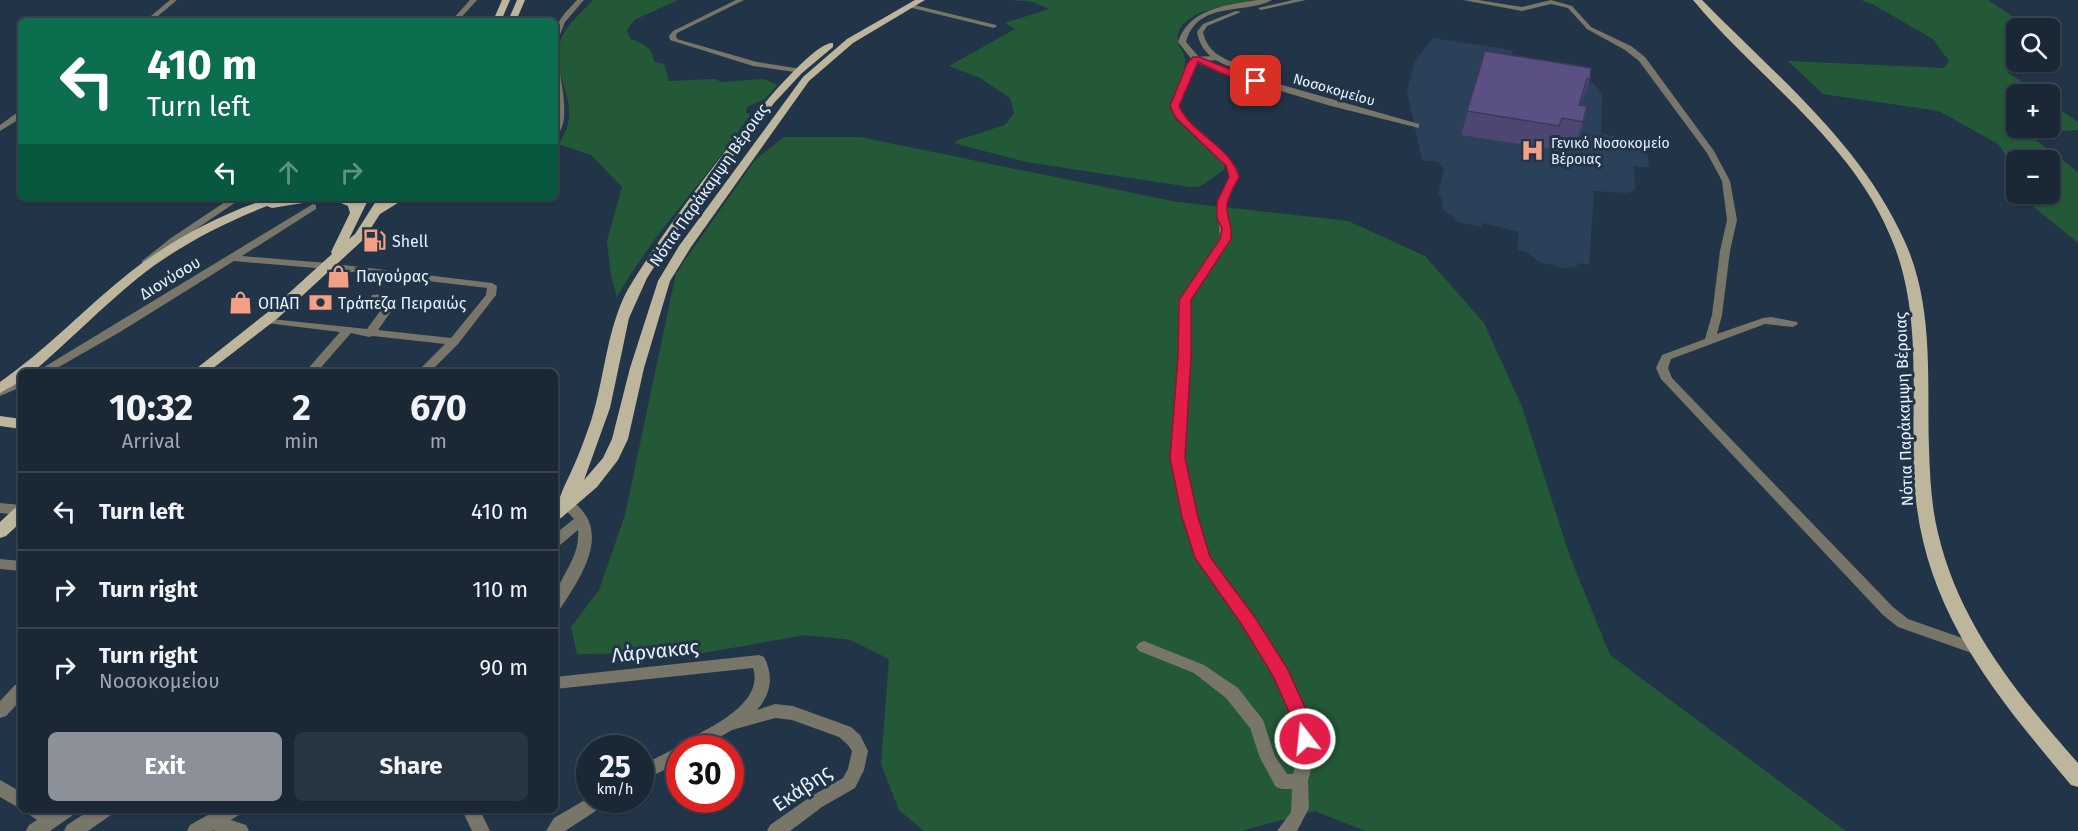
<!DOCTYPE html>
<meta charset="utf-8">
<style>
body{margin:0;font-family:"Fira Sans",sans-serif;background:#273442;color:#f1f3f6;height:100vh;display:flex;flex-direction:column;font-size:22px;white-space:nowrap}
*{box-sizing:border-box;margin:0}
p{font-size:20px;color:#9fa6ad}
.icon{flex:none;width:33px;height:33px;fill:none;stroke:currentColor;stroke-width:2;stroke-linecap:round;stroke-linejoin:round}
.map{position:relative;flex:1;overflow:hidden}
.sheet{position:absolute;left:18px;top:369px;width:540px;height:444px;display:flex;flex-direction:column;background:#1a2836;border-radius:9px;box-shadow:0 2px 4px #0004,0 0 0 2px #384451}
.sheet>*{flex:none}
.top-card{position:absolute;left:18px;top:18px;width:540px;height:183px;border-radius:9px;box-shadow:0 2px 4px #0004,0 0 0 2px #384451;background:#0b6e4f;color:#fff;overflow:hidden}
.tools{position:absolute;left:2006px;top:18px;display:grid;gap:12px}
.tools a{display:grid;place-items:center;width:54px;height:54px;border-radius:9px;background:#1a2836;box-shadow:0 2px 4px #0004,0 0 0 2px #384451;font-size:30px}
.speed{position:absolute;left:576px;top:735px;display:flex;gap:12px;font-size:30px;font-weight:700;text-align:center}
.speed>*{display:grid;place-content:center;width:78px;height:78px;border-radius:50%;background:#1a2836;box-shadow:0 2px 4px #0004,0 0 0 2px #384451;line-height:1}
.speed small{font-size:15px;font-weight:400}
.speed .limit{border:9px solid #d22;background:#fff;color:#111}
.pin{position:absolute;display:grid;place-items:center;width:51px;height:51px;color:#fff;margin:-26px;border-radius:12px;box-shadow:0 3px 9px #0006}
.me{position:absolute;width:66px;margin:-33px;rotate:344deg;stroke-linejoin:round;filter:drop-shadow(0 0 4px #0008)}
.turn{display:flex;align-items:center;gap:21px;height:126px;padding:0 30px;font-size:27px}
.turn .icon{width:78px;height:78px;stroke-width:2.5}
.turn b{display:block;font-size:42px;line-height:51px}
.lanes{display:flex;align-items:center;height:57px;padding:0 30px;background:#0003;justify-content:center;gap:30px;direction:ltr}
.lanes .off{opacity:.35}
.eta{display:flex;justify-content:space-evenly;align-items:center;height:102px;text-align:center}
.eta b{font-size:36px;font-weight:700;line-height:42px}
.cta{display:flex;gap:12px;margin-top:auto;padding:12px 30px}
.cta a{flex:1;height:69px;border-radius:9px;background:#8c9099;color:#fff;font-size:24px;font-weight:700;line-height:69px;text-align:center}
.cta a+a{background:#273442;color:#f1f3f6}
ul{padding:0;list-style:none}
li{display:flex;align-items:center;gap:18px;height:78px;padding:0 30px;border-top:2px solid #384451}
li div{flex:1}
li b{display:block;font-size:22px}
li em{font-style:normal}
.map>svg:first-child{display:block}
.built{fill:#2b4159}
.green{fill:#245937}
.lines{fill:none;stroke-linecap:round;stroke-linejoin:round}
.minor{fill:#787569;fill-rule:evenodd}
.tertiary{fill:#787569;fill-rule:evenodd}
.primary{fill:#bdb69d;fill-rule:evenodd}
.wall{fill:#4d4572}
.building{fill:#5a5084;stroke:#3f385c;stroke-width:1.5}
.route{fill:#e11d48;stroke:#92132f;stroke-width:1.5}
.labels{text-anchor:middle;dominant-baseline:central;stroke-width:6;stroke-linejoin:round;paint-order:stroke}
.far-street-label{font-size:14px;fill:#e6f2fe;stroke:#223548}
.far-poi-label{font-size:14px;fill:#e6f2fe;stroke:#223548;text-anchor:start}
.street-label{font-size:16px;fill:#e6f2fe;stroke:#223548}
.poi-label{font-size:16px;fill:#e6f2fe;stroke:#223548;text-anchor:start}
.near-street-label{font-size:20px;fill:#e6f2fe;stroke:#223548}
</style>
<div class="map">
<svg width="2078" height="831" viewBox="0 0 2078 831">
<rect width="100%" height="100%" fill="#223548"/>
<path class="built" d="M1433 38 1512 50V66L1589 79 1602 93 1601 134 1646 142 1649 168 1634 166 1635 190 1627 193 1594 191 1589 265 1580 263 1575 267 1564 268 1539 262 1527 252 1517 250 1519 232 1483 223 1481 227 1457 222 1455 218 1442 209 1443 198 1438 196 1444 168 1438 162 1422 160 1407 92 1415 60Z"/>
<g class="green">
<path d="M593 0H678L634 20 627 30 630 39C642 43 654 48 654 62L664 64 669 81 715 79 721 82 764 79 777 85 765 99 747 107 746 112 750 115C708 178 654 231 617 297L611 276 607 241 622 187 591 155 558 144C587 104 550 81 559 44 564 27 581 13 593 0Z"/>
<path d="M1013 0H1255C1234 4 1184 9 1178 34 1175 45 1185 51 1185 60 1186 74 1175 91 1170 104L1176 120 1225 164 1224 170 1201 186 1190 187 1026 162 954 143 958 140 1005 125 1014 113 1010 98 980 78 949 66 1015 29 1005 23 1049 9 1033 2Z"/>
<path d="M1861 0H1988L2030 28H2016V62H2041L2007 72 2039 94H2016V128H2049V102L2078 122V130L2050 132 2021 129 2078 172V243L2018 194H2049V160H2016V169L1998 144 1939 111 1823 94 1788 61 1944 68 1949 61 1933 39 1874 5Z"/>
<path d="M784 137H860L1177 202 1348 221 1425 256 1484 323 1522 407 1570 557 1610 655 1846 831H1365L1315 811 1241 831H924L899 810 881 764 889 659 851 640 805 635 703 653 577 654 571 627 599 590 625 515 676 273 755 160Z"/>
</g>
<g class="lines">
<g class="minor">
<path d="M470 0H477L458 21H451Z"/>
<path d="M577 0H584L565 22 559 37 555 39C555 21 566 12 577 0Z"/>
<path d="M736 0H744L677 33 676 36 677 39 757 62 801 69V73L753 66 670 40 669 36 673 31Z"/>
<path d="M1463 0H1478L1522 7 1551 0 1572 6 1591 27 1631 46 1645 57 1714 151 1730 181 1737 220 1730 251 1722 315 1717 334 1763 318 1771 317 1797 322 1798 324 1793 327 1765 324 1671 359 1668 368 1672 378 1893 607 1908 619 1985 646 1988 650 1985 654 1980 656 1898 627 1883 615 1661 379 1656 368 1662 355 1705 339 1712 315 1720 251 1727 220 1722 181 1707 153 1639 61 1625 50 1587 29 1568 8 1551 4 1522 11Z"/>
<path d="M910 4 996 25 997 26 994 28 908 7 907 6Z"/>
<path d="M1215 56 1219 58 1218 60 1198 61 1195 64 1178 106 1182 115 1223 151 1237 169 1238 177 1227 203 1230 239 1190 300 1191 357 1183 458 1197 517 1209 558 1253 617 1286 669 1311 723 1315 754 1308 781 1309 808 1297 831H1277L1291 812 1292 789H1282L1276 787 1260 758 1250 728 1226 698 1194 673 1139 651 1136 647 1139 643 1144 641 1204 665 1238 688 1263 720 1275 756 1287 774H1293L1299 754 1295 723 1274 676 1243 625 1196 559 1183 517 1171 458 1179 357 1180 300 1220 239 1217 203 1230 177C1223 146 1184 134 1170 106L1188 64 1193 57Z"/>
<path d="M555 64 559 66C561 83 572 127 555 136L557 119Z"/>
<path d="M231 198H242L177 242 150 265H142V261L171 238Z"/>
<path d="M313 204 316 205V209L242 256 327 263 492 283 497 286 496 295 458 344 430 372H417L445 344 373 336 369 337 351 333 317 372H305L340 332 266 323 262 322 261 320 262 318 367 329 386 303 371 297 372 295C381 293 392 296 397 303L378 330 451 338 486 295 487 288 327 269 234 261 120 332 50 372H36Z"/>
<path d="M21 379V387L0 396V388Z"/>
<path d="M0 503 21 505V515L0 513Z"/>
<path d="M0 559 21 561V571L0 569Z"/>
<path d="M759 655 764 657C774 676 771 694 757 710L775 704 793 706 851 727 860 735 868 751 864 770 855 788 822 807 790 831H767L770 825 810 797 843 778 848 769 852 751 848 745 839 737 792 720 775 718 732 730 701 748H680V762L640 782V766L680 746 681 743C707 729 765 704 753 668L555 689V677Z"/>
<path d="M21 684V700L6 716 0 718V701L15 685Z"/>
<path d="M0 780 21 792V809L0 797Z"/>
<path d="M590 797V800H608L605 805 565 831H546L554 818Z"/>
<path d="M27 810H76L73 815 50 831H26L29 825 37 820 30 815Z"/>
<path d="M462 810H480L490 831H472Z"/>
<path d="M212 814 246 825 249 831H215L206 828 203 822 206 816Z"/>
</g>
<g class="tertiary">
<path d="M170 0H177L152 21H145Z"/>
<path d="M1257 0H1272C1244 15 1198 0 1186 42L1199 57 1226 69 1419 124V128L1331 106 1220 73 1193 61 1178 42C1189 8 1227 5 1257 0Z"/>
<path d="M1293 0H1306L1261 10 1258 8Z"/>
<path d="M1236 11 1241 12 1207 26 1203 32C1207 52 1222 58 1240 65V69H1237C1217 63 1201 54 1197 32L1203 24Z"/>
<path d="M18 112H21V118L0 131V125Z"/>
<path d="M566 498C574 501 580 507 584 513 606 542 577 583 560 609L555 611C555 605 554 597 556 592 565 570 580 555 578 530L560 545 555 547V534L574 519 559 503 561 500Z"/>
<path d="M90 810H114L111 815 88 831H64L67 825Z"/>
<path d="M217 810H242L239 815 212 831H187L190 825Z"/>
</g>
<g class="primary">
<path d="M502 0H510L501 21H493Z"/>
<path d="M517 0H525L516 21H508Z"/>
<path d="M915 0H925L853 43 809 81 691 247 670 281 644 368 628 439 618 460 597 487 561 518 555 520V505L559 501C561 492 567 481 571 472 579 455 585 438 591 421 604 380 606 336 624 297 641 260 800 40 833 43V47L802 73 774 103 683 222 647 278 629 318 610 408 584 480 603 458 612 439 630 368 658 281 679 246 803 77 847 39Z"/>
<path d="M1693 0H1702C1775 75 1862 144 1905 242 1934 306 1927 379 1929 448 1930 476 1931 505 1938 533 1959 624 2018 695 2078 763V787L2071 785C1991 690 1919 604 1914 474 1911 397 1922 318 1894 245 1855 142 1760 81 1693 0Z"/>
<path d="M270 198H321L315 201 272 208 267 206C221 224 177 247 139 277 102 307 69 341 33 372H21V381L0 393V382C46 350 85 308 129 273 171 240 220 214 270 198Z"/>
<path d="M329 198H347L356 201 357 198H369L349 239 355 234 378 198H406L380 214 364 239 278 318 208 372H192L268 312 332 254 331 252 350 213 348 206Z"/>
<path d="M0 416 21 419V429L0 426Z"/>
<path d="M21 506V522L6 536 0 538V522L15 508Z"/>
</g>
</g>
<path class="wall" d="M1485 51 1590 79 1582 101H1580L1579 105 1583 122 1575 146 1555 141 1552 149 1461 135Z"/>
<path class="building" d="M1485 51 1591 68 1590 79H1587L1579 105 1587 106 1583 122 1562 118 1559 126 1467 111Z"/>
<path class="route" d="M1193 57H1199L1260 81C1249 87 1210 68 1198 62L1179 106C1192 135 1231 146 1239 177 1235 185 1228 196 1227 205 1226 217 1233 226 1231 239L1191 300V357L1185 458 1198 517 1210 557 1254 616 1287 668 1312 723 1315 739 1312 744 1305 746 1299 744 1294 723 1273 676 1242 625 1195 558 1182 517 1170 458 1178 357 1179 300 1220 239 1222 229 1217 218V202L1229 177 1226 166 1176 118 1170 106 1187 64Z"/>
<defs>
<symbol id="hospital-bare" viewBox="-9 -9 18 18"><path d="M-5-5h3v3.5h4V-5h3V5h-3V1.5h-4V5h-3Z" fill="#f39f83" stroke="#223548" stroke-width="2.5" paint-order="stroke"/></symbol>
<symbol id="fuel-bare" viewBox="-9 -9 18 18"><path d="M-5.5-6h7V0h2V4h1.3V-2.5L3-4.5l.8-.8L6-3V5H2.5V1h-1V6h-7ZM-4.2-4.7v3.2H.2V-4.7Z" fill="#f39f83" stroke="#223548" stroke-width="2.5" paint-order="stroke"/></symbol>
<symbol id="shop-bare" viewBox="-9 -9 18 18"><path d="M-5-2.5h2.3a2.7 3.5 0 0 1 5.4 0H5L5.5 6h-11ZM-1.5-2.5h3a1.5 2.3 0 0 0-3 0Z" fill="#f39f83" stroke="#223548" stroke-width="2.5" paint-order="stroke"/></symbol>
<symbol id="bank-bare" viewBox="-9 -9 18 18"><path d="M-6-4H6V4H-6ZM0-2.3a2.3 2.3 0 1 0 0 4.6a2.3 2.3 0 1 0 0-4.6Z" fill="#f39f83" stroke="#223548" stroke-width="2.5" paint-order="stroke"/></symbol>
</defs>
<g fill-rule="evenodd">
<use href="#hospital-bare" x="1516" y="134" width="33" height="33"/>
<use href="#fuel-bare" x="358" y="224" width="33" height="33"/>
<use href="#shop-bare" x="322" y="260" width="33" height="33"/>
<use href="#shop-bare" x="224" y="286" width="33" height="33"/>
<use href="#bank-bare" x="304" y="286" width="33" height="33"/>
</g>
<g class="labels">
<g class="far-street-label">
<text transform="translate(1334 90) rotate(16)">Νοσοκομείου</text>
</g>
<g class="far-poi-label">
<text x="1551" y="143">Γενικό Νοσοκομείο<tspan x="1551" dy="16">Βέροιας</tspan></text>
</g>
<g class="street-label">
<text transform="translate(709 185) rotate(-55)">Νότια Παράκαμψη Βέροιας</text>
<text transform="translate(170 278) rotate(-31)">Διονύσου</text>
<text transform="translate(1904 409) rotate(-92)">Νότια Παράκαμψη Βέροιας</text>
</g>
<g class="poi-label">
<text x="392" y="241">Shell</text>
<text x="356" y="276">Παγούρας</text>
<text x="258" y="303">ΟΠΑΠ</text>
<text x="338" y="303">Τράπεζα Πειραιώς</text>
</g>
<g class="near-street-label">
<text transform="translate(655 651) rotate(-6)">Λάρνακας</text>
<text transform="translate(802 788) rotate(-34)">Εκάβης</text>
</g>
</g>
</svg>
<div class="tools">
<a><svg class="icon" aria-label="search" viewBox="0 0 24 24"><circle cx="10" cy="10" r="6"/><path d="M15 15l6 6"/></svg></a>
<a>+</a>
<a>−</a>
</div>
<div class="speed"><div>25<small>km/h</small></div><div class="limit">30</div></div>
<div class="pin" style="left:1256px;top:81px;background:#d93025"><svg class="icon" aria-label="arrive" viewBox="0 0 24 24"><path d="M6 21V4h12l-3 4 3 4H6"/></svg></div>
<svg class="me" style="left:1305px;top:739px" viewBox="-20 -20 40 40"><circle r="17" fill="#e11d48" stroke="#fff" stroke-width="3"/><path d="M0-11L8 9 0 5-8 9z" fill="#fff"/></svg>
<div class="top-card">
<div class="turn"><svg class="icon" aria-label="left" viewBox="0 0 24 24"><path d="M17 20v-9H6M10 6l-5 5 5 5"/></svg><div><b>410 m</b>Turn left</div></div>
<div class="lanes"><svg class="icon" aria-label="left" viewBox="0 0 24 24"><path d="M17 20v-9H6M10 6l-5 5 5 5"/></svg><svg class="icon off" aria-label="ahead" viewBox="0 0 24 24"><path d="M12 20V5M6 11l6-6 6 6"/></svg><svg class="icon off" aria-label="right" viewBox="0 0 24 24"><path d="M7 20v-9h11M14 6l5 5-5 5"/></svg></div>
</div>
<section class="sheet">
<div class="eta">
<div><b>10:32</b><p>Arrival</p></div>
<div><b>2</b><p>min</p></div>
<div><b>670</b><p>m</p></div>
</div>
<ul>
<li><svg class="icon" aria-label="left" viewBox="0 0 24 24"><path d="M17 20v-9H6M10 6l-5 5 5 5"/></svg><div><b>Turn left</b></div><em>410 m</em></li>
<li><svg class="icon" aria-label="right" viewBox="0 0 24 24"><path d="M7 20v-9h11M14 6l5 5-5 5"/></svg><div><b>Turn right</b></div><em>110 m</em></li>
<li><svg class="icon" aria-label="right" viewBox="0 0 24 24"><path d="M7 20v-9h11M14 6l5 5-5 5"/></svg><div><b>Turn right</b><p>Νοσοκομείου</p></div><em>90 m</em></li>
</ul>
<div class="cta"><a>Exit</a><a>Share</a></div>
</section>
</div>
